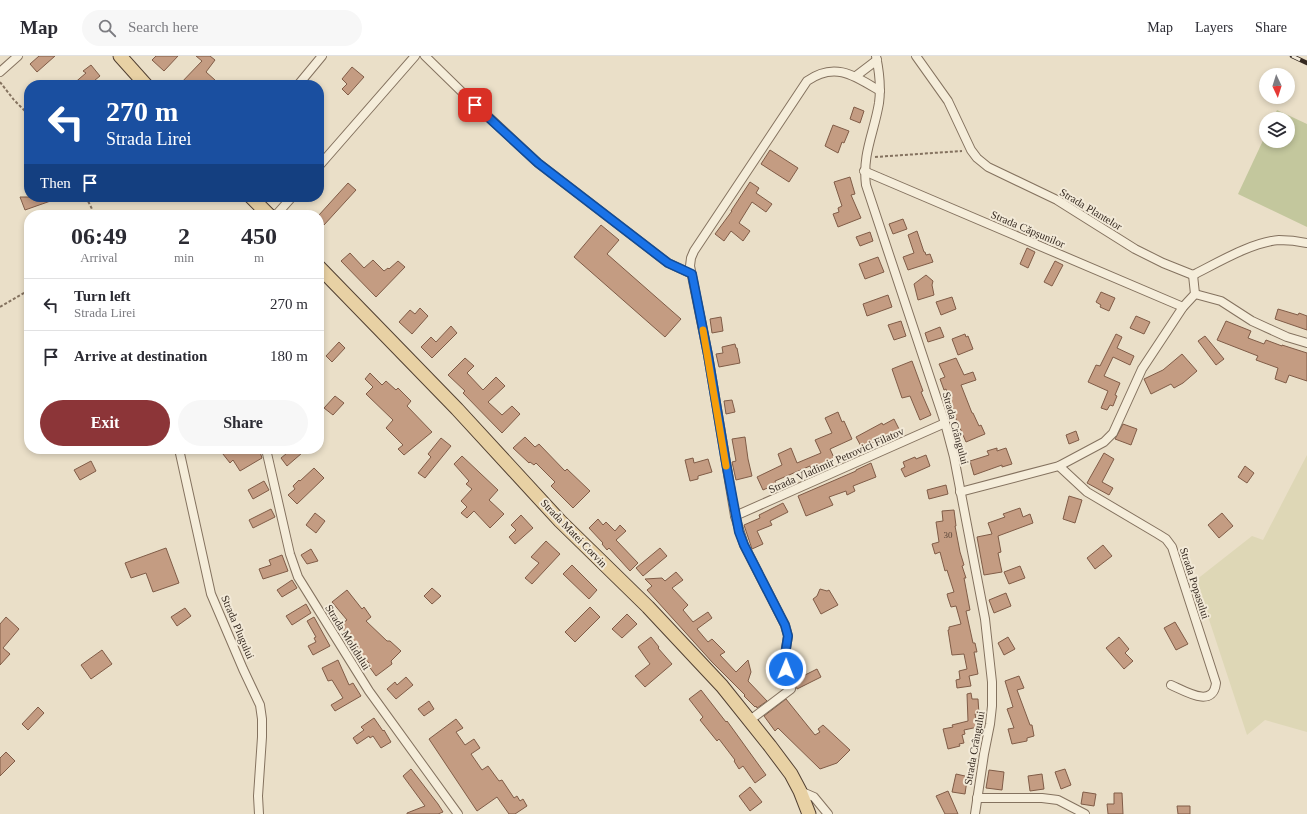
<!DOCTYPE html>
<meta charset="utf-8">
<style>
body{margin:0;font-family:Georgia,serif;background:#f7f7f7;color:#2b2b33;height:100vh;display:flex;flex-direction:column;font-size:15px;white-space:nowrap}
*{box-sizing:border-box;margin:0}
p{font-size:13px;color:#7c7c81}
.icon{flex:none;width:22px;height:22px;fill:none;stroke:currentColor;stroke-width:2;stroke-linecap:round;stroke-linejoin:round}
.map{position:relative;flex:1;overflow:hidden}
.side{position:absolute;left:24px;top:154px;width:300px;height:244px;display:flex;flex-direction:column;background:#fff;border-radius:16px;box-shadow:0 2px 6px #0003}
.side>*{flex:none}
.banner{position:absolute;left:24px;top:24px;width:300px;height:122px;border-radius:16px;box-shadow:0 2px 6px #0003;background:#1a4fa0;color:#fff;overflow:hidden}
.needle{width:26px;rotate:176deg}
.tools{position:absolute;left:1259px;top:12px;display:grid;gap:8px}
.tools a{display:grid;place-items:center;width:36px;height:36px;border-radius:50%;background:#fff;box-shadow:0 2px 6px #0003;font-size:20px}
.pin{position:absolute;display:grid;place-items:center;width:34px;height:34px;color:#fff;margin:-17px;border-radius:8px;box-shadow:0 2px 6px #0006}
.me{position:absolute;width:44px;margin:-22px;rotate:1deg;stroke-linejoin:round;filter:drop-shadow(0 0 3px #0008)}
.turn{display:flex;align-items:center;gap:14px;height:84px;padding:0 16px;font-size:18px}
.turn .icon{width:52px;height:52px;stroke-width:2.5}
.turn b{display:block;font-size:28px;line-height:34px}
.then{display:flex;align-items:center;height:38px;padding:0 16px;background:#0003;gap:8px;font-size:15px}
.eta{display:flex;justify-content:space-evenly;align-items:center;height:68px;text-align:center}
.eta b{font-size:24px;font-weight:700;line-height:28px}
.button{display:flex;gap:8px;margin-top:auto;padding:8px 16px}
.button a{flex:1;height:46px;border-radius:24px;background:#8c3538;color:#fff;font-size:16px;font-weight:700;line-height:46px;text-align:center}
.button a+a{background:#f7f7f7;color:#2b2b33}
ul{padding:0;list-style:none}
li{display:flex;align-items:center;gap:12px;height:52px;padding:0 16px;border-top:1px solid #e1e1e2}
li div{flex:1}
li b{display:block;font-size:15px}
li em{font-style:normal}
header{display:flex;align-items:center;gap:24px;box-sizing:border-box;height:56px;padding:0 20px;background:#fff;border-bottom:1px solid #e1e1e2}
header strong{font-size:19px}
nav{display:flex;gap:22px;margin-inline-start:auto;font-size:14px}
.search{width:280px;height:36px;background:#f7f7f7;display:flex;align-items:center;gap:10px;box-sizing:border-box;padding:0 14px;border-radius:22px;color:#7c7c81;font-size:15px}
.map>svg:first-child{display:block}
.farmland{fill:#ded7b6}
.green{fill:#c3c79d}
.building{fill:#c49c82;stroke:#805c47}
.lines{fill:none;stroke-linecap:round;stroke-linejoin:round}
.minor-casing{stroke:#84725f;stroke-width:10}
.primary-casing{stroke:#524032;stroke-width:15}
.path{stroke:#84725f;stroke-width:2;stroke-dasharray:3 2;stroke-linecap:butt}
.minor{stroke:#f5edda;stroke-width:8}
.primary{stroke:#e8d1a4;stroke-width:13}
.rail-casing{stroke:#362a21;stroke-width:4.5}
.rail{stroke:#f2e9d7;stroke-width:3;stroke-dasharray:9;stroke-linecap:butt}
.route-casing{stroke:#114b97;stroke-width:10}
.route{stroke:#1a73e8;stroke-width:7}
.slow{stroke:#f59e0b;stroke-width:7}
.labels{text-anchor:middle;dominant-baseline:central;stroke-width:4;stroke-linejoin:round;paint-order:stroke}
.number-label{font-size:9px;fill:#5a4639}
.street-label{font-size:11px;fill:#362a21;stroke:#f2e9d7}
</style>
<header>
<strong>Map</strong>
<div class="search"><svg class="icon" aria-label="search" viewBox="0 0 24 24"><circle cx="10" cy="10" r="6"/><path d="M15 15l6 6"/></svg>Search here</div>
<nav><a>Map</a><a>Layers</a><a>Share</a></nav>
</header>
<div class="map">
<svg width="1307" height="758" viewBox="0 0 1307 758">
<rect width="100%" height="100%" fill="#eadfc8"/>
<path class="farmland" d="M1307 399V676L1265 664 1247 679 1196 524 1252 480 1263 484Z"/>
<path class="green" d="M1277 54 1307 68V171L1238 138 1266 78V85H1288V63H1273Z"/>
<g class="building">
<path d="M39 0H55L37 16 30 8Z"/>
<path d="M156 0H178L164 15 152 4Z"/>
<path d="M196 0H210L215 4 206 16 215 24 211 29H179L202 5Z"/>
<path d="M91 9 100 20 89 29H72L86 17 83 15Z"/>
<path d="M352 11 364 21 348 39 342 33 347 28 342 23Z"/>
<path d="M854 51 864 55 860 67 850 63Z"/>
<path d="M833 69 849 75 844 87 842 86 838 97 825 90Z"/>
<path d="M770 94 798 112 789 126 761 108Z"/>
<path d="M850 121 855 138 851 139 861 162 838 171 833 158 839 156 838 152 842 150 834 126Z"/>
<path d="M750 126 759 132 756 137 772 148 766 156 752 146 739 167 750 175 743 185 731 175 724 185 715 178 732 155H731Z"/>
<path d="M348 127 356 134 324 169 319 164V159Z"/>
<path d="M20 141H59V142L25 154Z"/>
<path d="M903 163 907 173 893 178 889 168Z"/>
<path d="M601 169 619 184 607 198 681 263 665 281 574 201Z"/>
<path d="M917 175 924 196H925L926 199 930 198 933 206 908 214 903 201 914 197 908 179Z"/>
<path d="M870 176 873 185 860 190 856 181Z"/>
<path d="M1027 192 1035 196 1028 212 1020 208Z"/>
<path d="M350 197 364 212 373 204 384 215 388 212 389 213 398 205 405 211 376 241 341 205Z"/>
<path d="M878 201 884 216 865 223 859 208Z"/>
<path d="M1055 205 1063 209 1052 230 1044 226Z"/>
<path d="M926 219 933 225 932 229 934 239 918 244 914 228Z"/>
<path d="M1101 236 1115 242 1109 255 1100 251 1101 249 1096 246Z"/>
<path d="M888 239 892 251 867 260 863 248Z"/>
<path d="M952 241 956 253 941 259 936 246Z"/>
<path d="M420 252 428 260 412 278 399 266 410 254 415 258Z"/>
<path d="M1278 253 1298 259 1299 257 1307 260V274L1275 263Z"/>
<path d="M1136 260 1150 266 1144 278 1130 272Z"/>
<path d="M721 261 723 275 712 277 710 263Z"/>
<path d="M901 265 906 280 894 284 888 269Z"/>
<path d="M1226 265 1251 275 1248 282 1264 288 1266 284 1282 290V289L1307 297V325L1289 319 1286 327 1275 323 1278 312 1256 304 1258 300 1217 284Z"/>
<path d="M451 270 457 277 432 302 421 291 431 281 436 286Z"/>
<path d="M940 271 944 281 928 286 925 277Z"/>
<path d="M965 278 966 281 968 280 973 293 958 299 952 283Z"/>
<path d="M1116 278 1122 281 1117 292 1134 300 1130 309 1113 301 1104 320 1120 327 1115 339 1117 340 1113 350 1110 349 1107 354 1101 352 1108 335 1088 326 1096 309 1100 310Z"/>
<path d="M1205 280 1224 303 1216 309 1198 285Z"/>
<path d="M339 286 345 292 332 306 326 300Z"/>
<path d="M735 288 736 292H737L740 307 719 311 716 298 723 297 722 291Z"/>
<path d="M1182 298 1197 315 1183 327 1174 332 1171 328 1151 338 1144 323 1163 314Z"/>
<path d="M465 302 474 310 467 317 483 334 496 321 505 330 488 346 502 359 512 350 520 358 502 377 463 337 465 335 448 319Z"/>
<path d="M956 302 964 319 973 316 976 324 961 329 972 357H973L979 370 981 369 985 378 966 386 953 356 954 355 946 333 944 334 940 323 945 321 939 308Z"/>
<path d="M912 305 923 335 921 336 931 359 920 364 910 340 902 342 892 313Z"/>
<path d="M370 317 382 329 386 325 396 334 398 332 411 345 407 350 432 376 404 399 398 393 403 389 386 372 393 364 366 338 373 331 365 323Z"/>
<path d="M335 340 344 347 333 359 324 352Z"/>
<path d="M732 344 735 356 726 358 724 345Z"/>
<path d="M838 356 842 366 844 365 852 383 830 393 835 404 812 415 810 410 775 425 776 428 763 434 757 421 782 409 778 398 791 392 797 407 821 397 815 384 832 377 825 362Z"/>
<path d="M894 363 900 375 882 383 881 382 862 392 856 381 882 367 883 369Z"/>
<path d="M1123 368 1137 373 1131 389 1115 383Z"/>
<path d="M1076 375 1079 384 1069 388 1066 379Z"/>
<path d="M525 381 535 391 539 388 565 415 567 413 590 435 573 452 551 430 555 426 536 407 534 409 530 406 529 407 513 392Z"/>
<path d="M745 381 748 403 752 420 736 424 732 406 736 405 732 383Z"/>
<path d="M441 382 451 390 425 422 418 417 431 401 428 398Z"/>
<path d="M997 392V395L1006 392 1012 408 1002 411V409L974 419 970 405 989 399 987 395Z"/>
<path d="M219 393H259L262 402 240 415 233 404 230 407Z"/>
<path d="M292 393H298L302 397 287 410 281 402Z"/>
<path d="M1104 397 1114 403 1102 426 1113 432 1109 439 1087 427Z"/>
<path d="M926 399 930 410 905 421 901 413 905 411 903 406 915 401 916 403Z"/>
<path d="M462 400 498 434 489 444 504 458 490 472 474 455 467 462 461 457 467 451 461 445 472 433 466 428 469 425 454 408Z"/>
<path d="M693 402 694 407 708 403 712 416 698 420V423L690 425 685 404Z"/>
<path d="M91 405 96 415 80 424 74 414Z"/>
<path d="M871 407 876 421 853 430 855 435 847 439 846 435 829 441 833 449 806 460 798 440 856 415V414Z"/>
<path d="M1245 410 1254 417 1247 427 1238 421Z"/>
<path d="M314 412 324 422 297 448 288 439 295 433 293 430 299 424 300 425Z"/>
<path d="M264 425 269 434 253 443 248 434Z"/>
<path d="M946 429 948 438 929 443 927 434Z"/>
<path d="M1069 440 1082 444 1075 467 1063 463Z"/>
<path d="M783 447 788 456 770 465 772 469 757 475 763 488 752 493 744 469 760 462 759 459Z"/>
<path d="M1020 452 1023 461 1030 458 1033 467 998 480 1001 496 998 497 1002 516 984 519 977 481 992 478 988 467 1005 461 1003 458Z"/>
<path d="M271 453 275 461 253 472 249 464Z"/>
<path d="M954 454 956 470H955L960 496 964 509 962 510 966 522H964L970 554 966 555 973 587H975L977 596H974L978 618 969 620 971 630 957 632 956 624 960 623 959 615 967 613 964 598 952 599 948 574H949V571L961 568 956 550 951 551 948 542 947 538 954 536 947 514 945 515 940 496 935 498 932 488 939 486 936 466 943 465 942 455Z"/>
<path d="M315 457 325 465 316 477 306 469Z"/>
<path d="M1222 457 1233 470 1219 482 1208 469Z"/>
<path d="M521 459 533 472 515 488 509 481 516 474 511 469Z"/>
<path d="M598 463 603 469 606 466 615 475 620 469 626 475 616 484 638 507 630 515 609 492 607 494 602 488 603 487 589 472Z"/>
<path d="M546 485 560 498 532 528 525 522 539 507 531 501Z"/>
<path d="M1103 489 1112 500 1095 513 1087 502Z"/>
<path d="M166 492 179 527 153 536 146 517 131 522 125 507Z"/>
<path d="M660 492 667 500 643 520 636 512Z"/>
<path d="M311 493 318 505 307 508 301 499Z"/>
<path d="M282 499 288 515 263 523 259 513 271 509 269 504Z"/>
<path d="M572 509 597 534 589 543 563 518Z"/>
<path d="M1020 510 1025 522 1009 528 1004 516Z"/>
<path d="M676 516 683 524 672 532 688 549 683 554 693 566 708 556 712 562 697 573 708 586 712 583 725 596 720 599 736 616 748 604 751 616 748 625 767 645 757 652 756 650 755 651 744 640 745 639 712 606 647 534 652 530 645 523 662 522 665 525Z"/>
<path d="M292 524 297 532 282 541 277 534Z"/>
<path d="M432 532 441 540 432 548 424 540Z"/>
<path d="M820 533 827 535 829 534 838 549 821 558 813 543 817 540Z"/>
<path d="M347 534 362 553 364 551 371 561 366 565 387 585H390L401 595 391 605 392 608 376 620 368 609 370 608 353 591 355 589 340 569 347 564 332 546Z"/>
<path d="M1006 537 1011 550 994 557 989 544Z"/>
<path d="M306 548 311 557 292 569 286 560Z"/>
<path d="M590 551 600 561 575 586 565 576Z"/>
<path d="M185 552 191 560 177 570 171 561Z"/>
<path d="M627 558 637 568 622 582 612 573Z"/>
<path d="M6 561 19 573 3 592 10 598 0 609V568Z"/>
<path d="M314 561 330 590 313 599 308 590 316 586 314 582 316 581 307 565Z"/>
<path d="M1175 566 1188 588 1176 594 1164 572Z"/>
<path d="M651 581 659 591 658 592 672 608 645 631 635 620 650 608 638 591Z"/>
<path d="M1008 581 1015 593 1004 599 998 587Z"/>
<path d="M1119 581 1129 593 1125 597 1133 605 1124 613 1106 592Z"/>
<path d="M102 594 112 608 91 623 81 609Z"/>
<path d="M338 604 349 629 353 627 361 640 335 655 331 649 343 642 332 624 328 625 322 612Z"/>
<path d="M817 613 821 621 797 633 795 624Z"/>
<path d="M1019 620 1024 632 1017 634 1030 669H1032L1034 680 1027 682V685L1012 688 1008 673 1014 672 1007 653 1013 651 1005 625Z"/>
<path d="M406 621 413 629 396 643 387 633 395 626 397 629Z"/>
<path d="M701 634 726 666 727 665 735 676 766 719 755 727 743 710 739 713 734 705 735 704 719 683 717 685 700 664 703 661 689 643Z"/>
<path d="M971 637 972 643H978L979 658H975L978 671 964 674 965 678 962 679 964 687 959 688 960 690 948 693 943 673 953 671 952 669 968 665 967 638Z"/>
<path d="M786 643 815 679 820 676 818 673 823 669 850 694 837 707 820 713 778 672 775 675 764 660Z"/>
<path d="M429 645 434 653 424 660 418 653Z"/>
<path d="M38 651 44 657 28 674 22 668Z"/>
<path d="M374 662 383 675 384 674 391 686 381 692 373 680 370 682 369 680 357 688 353 682 364 674 361 671Z"/>
<path d="M456 663 463 672 456 676 465 689 474 683 480 692 471 698 482 714 488 710 499 725 502 724 514 742 517 740 520 745 523 743 527 750 515 758H509L497 741 477 755 429 683Z"/>
<path d="M6 696 15 705 0 720V702Z"/>
<path d="M411 713 438 748 443 756 438 758H407V757L425 750 403 720Z"/>
<path d="M1065 713 1071 729 1061 733 1055 716Z"/>
<path d="M989 714 1004 716 1002 734 986 732Z"/>
<path d="M956 718 965 720V724H967L965 738 952 736Z"/>
<path d="M1042 718 1044 733 1030 735 1028 720Z"/>
<path d="M750 731 762 746 750 755 739 740Z"/>
<path d="M948 735 958 758H945L936 740Z"/>
<path d="M1083 736 1096 738 1094 750 1081 748Z"/>
<path d="M1114 737H1122L1123 758H1108L1107 748H1114Z"/>
<path d="M1177 750H1190V758H1178Z"/>
</g>
<g class="lines">
<defs>
<g id="minor">
<path d="M425 0 465 39 538 107 668 207 692 218"/>
<path d="M876 0C879 14 881 32 879 47 874 77 862 98 866 129L945 367 954 401 985 563 992 626V650L990 668 984 698 975 758"/>
<path d="M916 0 948 45 971 94 977 102 988 111 1057 144 1135 193 1163 207 1193 219C1217 207 1252 186 1279 184 1288 184 1298 185 1307 187"/>
<path d="M0 16 18 0"/>
<path d="M856 20 877 4"/>
<path d="M298 29 322 0"/>
<path d="M319 110 415 0"/>
<path d="M864 115 1183 251"/>
<path d="M276 159 292 141"/>
<path d="M1195 238 1221 245 1252 265 1287 281 1307 287"/>
<path d="M179 393 211 538 243 613 260 649 262 663V681L258 740 259 758"/>
<path d="M266 393 290 498 298 521 369 635 458 758"/>
<path d="M1059 410 1087 436 1158 478 1166 483 1172 491 1216 627C1213 653 1185 635 1171 629"/>
<path d="M960 436 1059 410 1104 386 1113 377 1142 313 1183 251 1195 238 1193 219"/>
<path d="M735 460 945 367"/>
<path d="M750 664 791 633 790 626 784 605 788 580 785 569 744 489 735 460 708 299 690 210 691 202 694 195 807 25C835 5 855 20 880 35"/>
<path d="M800 735 814 741 828 758"/>
<path d="M977 742H1042L1058 744 1085 758"/>
</g>
<g id="primary">
<path d="M120 0 146 29"/>
<path d="M251 141 269 159"/>
<path d="M319 211 457 353 560 465 648 551 722 630 770 690 791 718 800 735 809 758"/>
</g>
</defs>
<use href="#minor" class="minor-casing"/>
<use href="#primary" class="primary-casing"/>
<g class="path">
<path d="M0 26 14 44 29 59"/>
<path d="M875 101 962 95"/>
<path d="M86 141 95 159"/>
<path d="M0 251 29 234"/>
</g>
<use href="#minor" class="minor"/>
<use href="#primary" class="primary"/>
<defs>
<path id="rail" d="M1292 0 1307 7"/>
</defs>
<use href="#rail" class="rail-casing"/>
<use href="#rail" class="rail"/>
</g>
<g class="lines">
<defs>
<path id="route" d="M475 49 538 107 668 207 692 218 708 299 726 407 739 476 744 489 785 569 788 580 784 605 786 613"/>
</defs>
<use href="#route" class="route-casing"/>
<use href="#route" class="route"/>
<path class="slow" d="M703 274 726 410"/>
</g>
<g class="labels">
<g class="number-label">
<text x="948" y="479">30</text>
</g>
<g class="street-label">
<text transform="translate(1091 153) rotate(31)">Strada Plantelor</text>
<text transform="translate(1028 173) rotate(23)">Strada Căpșunilor</text>
<text transform="translate(956 372) rotate(75)">Strada Crângului</text>
<text transform="translate(836 404) rotate(-24)">Strada Vladimir Petrovici Filatov</text>
<text transform="translate(574 477) rotate(46)">Strada Matei Corvin</text>
<text transform="translate(1195 527) rotate(72)">Strada Popasului</text>
<text transform="translate(238 571) rotate(67)">Strada Plugului</text>
<text transform="translate(348 581) rotate(58)">Strada Molidului</text>
<text transform="translate(974 692) rotate(-80)">Strada Crângului</text>
</g>
</g>
</svg>
<div class="tools">
<a><svg class="needle" viewBox="-14 -14 28 28"><path d="M0-13l5 13h-10z" fill="#e53935"/><path d="M0 13l5-13h-10z" fill="#7c7c81"/></svg></a>
<a><svg class="icon" aria-label="layers" viewBox="0 0 24 24"><path d="M12 4l9 5-9 5-9-5zM3 14l9 5 9-5"/></svg></a>
</div>
<div class="pin" style="left:475px;top:49px;background:#d93025"><svg class="icon" aria-label="arrive" viewBox="0 0 24 24"><path d="M6 21V4h12l-3 4 3 4H6"/></svg></div>
<svg class="me" style="left:786px;top:613px" viewBox="-20 -20 40 40"><circle r="17" fill="#1a73e8" stroke="#fff" stroke-width="3"/><path d="M0-11L8 9 0 5-8 9z" fill="#fff"/></svg>
<div class="banner">
<div class="turn"><svg class="icon" aria-label="left" viewBox="0 0 24 24"><path d="M17 20v-9H6M10 6l-5 5 5 5"/></svg><div><b>270 m</b>Strada Lirei</div></div>
<div class="then">Then<svg class="icon" aria-label="arrive" viewBox="0 0 24 24"><path d="M6 21V4h12l-3 4 3 4H6"/></svg></div>
</div>
<section class="side">
<div class="eta">
<div><b>06:49</b><p>Arrival</p></div>
<div><b>2</b><p>min</p></div>
<div><b>450</b><p>m</p></div>
</div>
<ul>
<li><svg class="icon" aria-label="left" viewBox="0 0 24 24"><path d="M17 20v-9H6M10 6l-5 5 5 5"/></svg><div><b>Turn left</b><p>Strada Lirei</p></div><em>270 m</em></li>
<li><svg class="icon" aria-label="arrive" viewBox="0 0 24 24"><path d="M6 21V4h12l-3 4 3 4H6"/></svg><div><b>Arrive at destination</b></div><em>180 m</em></li>
</ul>
<div class="button"><a>Exit</a><a>Share</a></div>
</section>
</div>
